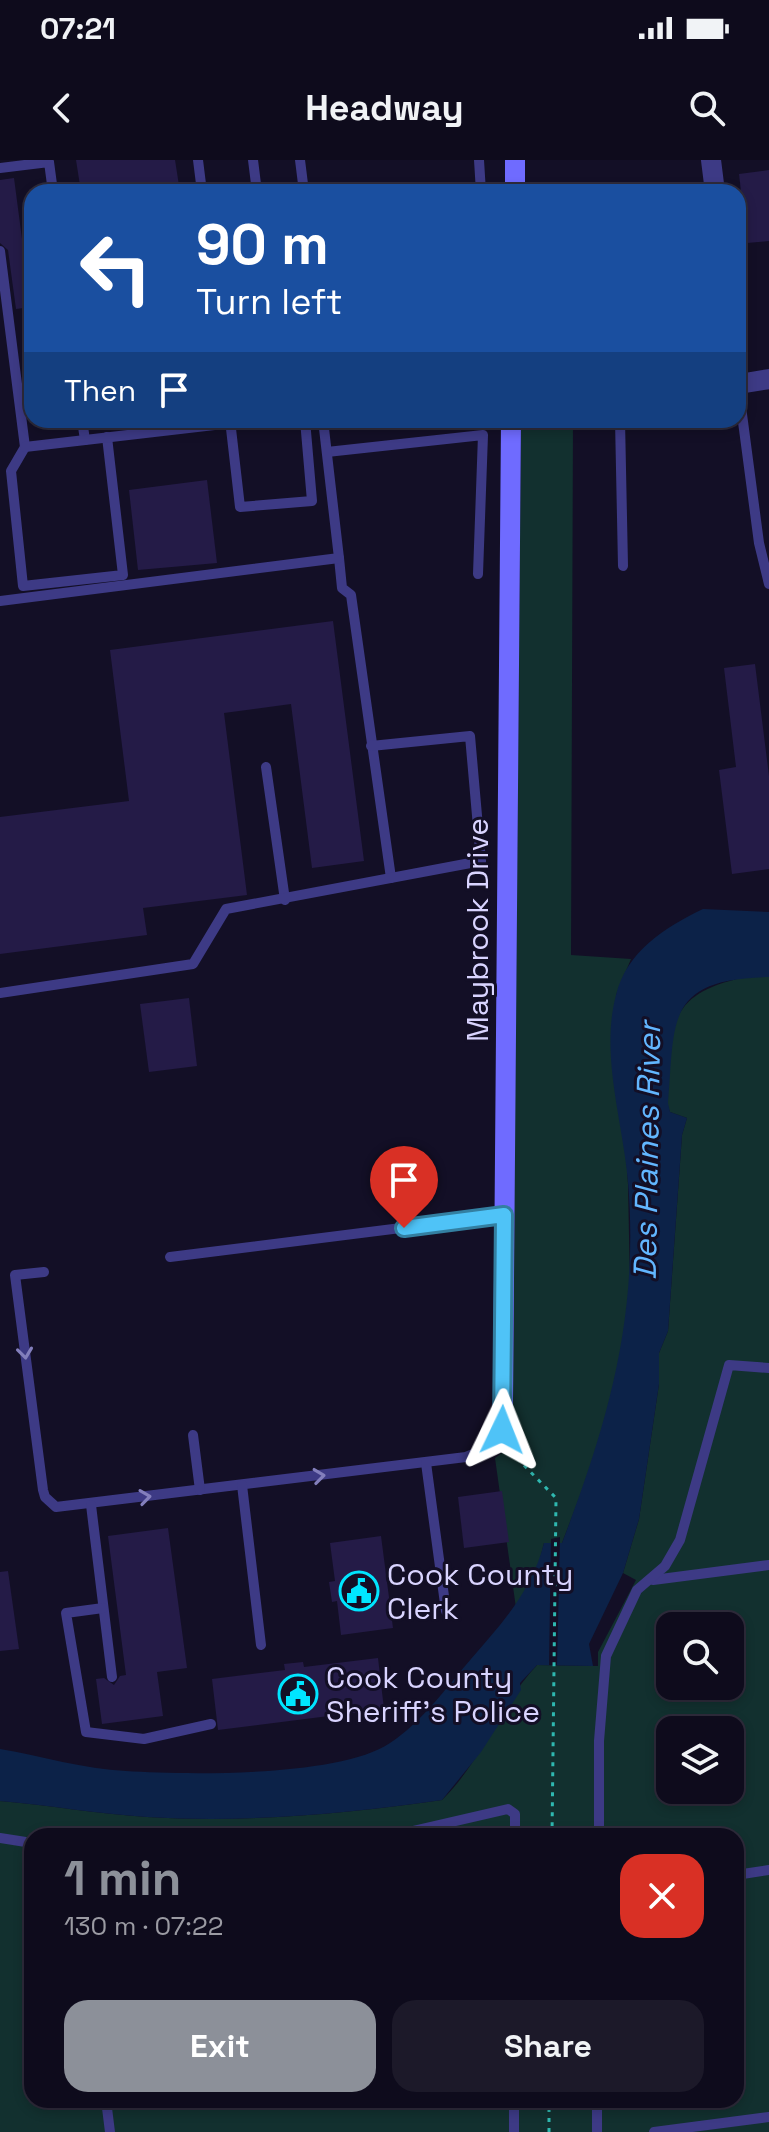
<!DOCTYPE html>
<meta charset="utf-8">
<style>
body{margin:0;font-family:"Space Grotesk",sans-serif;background:#1c1929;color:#f1f3f6;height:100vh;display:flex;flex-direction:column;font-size:30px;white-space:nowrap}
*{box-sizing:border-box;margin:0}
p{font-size:26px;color:#9b9ba3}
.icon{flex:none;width:44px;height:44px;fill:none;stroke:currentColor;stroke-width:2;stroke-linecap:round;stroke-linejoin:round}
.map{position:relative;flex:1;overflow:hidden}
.panel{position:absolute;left:24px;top:1668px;width:720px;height:280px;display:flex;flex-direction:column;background:#0e0b1c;border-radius:24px;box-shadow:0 4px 12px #0003,0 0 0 2px #2e2b3b}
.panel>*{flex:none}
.guide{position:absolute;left:24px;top:24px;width:722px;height:244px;border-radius:24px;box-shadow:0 4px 12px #0003,0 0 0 2px #2e2b3b;background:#1a4fa0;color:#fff;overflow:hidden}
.buttons{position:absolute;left:656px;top:1452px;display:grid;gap:16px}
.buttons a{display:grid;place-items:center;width:88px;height:88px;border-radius:16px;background:#0e0b1c;box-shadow:0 4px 12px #0003,0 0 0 2px #2e2b3b;font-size:40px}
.pin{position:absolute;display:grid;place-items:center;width:68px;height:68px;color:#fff;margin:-82px -34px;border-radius:50% 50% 50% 0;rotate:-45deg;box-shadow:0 0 8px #0007}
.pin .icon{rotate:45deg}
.me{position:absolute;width:88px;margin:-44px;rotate:2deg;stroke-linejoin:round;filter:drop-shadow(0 0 6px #0008)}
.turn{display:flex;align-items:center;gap:28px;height:168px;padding:0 40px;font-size:36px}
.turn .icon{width:104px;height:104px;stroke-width:2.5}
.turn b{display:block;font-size:56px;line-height:68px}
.then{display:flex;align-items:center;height:76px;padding:0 40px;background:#0003;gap:16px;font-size:30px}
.round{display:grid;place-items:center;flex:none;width:84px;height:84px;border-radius:24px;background:#1c1929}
.head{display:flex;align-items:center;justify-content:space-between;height:136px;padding:0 40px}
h1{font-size:48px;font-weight:600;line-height:60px;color:#8c9099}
.primary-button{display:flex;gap:16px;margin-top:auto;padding:16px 40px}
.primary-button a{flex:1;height:92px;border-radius:24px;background:#8c9099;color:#fff;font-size:32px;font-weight:600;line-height:92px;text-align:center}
.primary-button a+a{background:#1c1929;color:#f1f3f6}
.status{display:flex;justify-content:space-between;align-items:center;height:56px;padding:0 40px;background:#0e0b1c;direction:ltr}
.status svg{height:22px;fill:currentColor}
header{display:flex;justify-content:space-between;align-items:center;height:104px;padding:0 40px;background:#0e0b1c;font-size:36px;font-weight:600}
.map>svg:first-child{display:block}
.green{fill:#12302f;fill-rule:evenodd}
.water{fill:#0c2248}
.pier{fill:#130f26}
.building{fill:#241b47}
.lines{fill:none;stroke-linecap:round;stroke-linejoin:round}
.path{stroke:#2fb8b0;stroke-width:3;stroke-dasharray:4 6;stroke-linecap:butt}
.lane{stroke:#3d3a85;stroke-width:10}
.street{stroke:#3d3a85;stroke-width:20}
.secondary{stroke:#6f6bff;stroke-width:20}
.oneway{stroke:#837fbc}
.route-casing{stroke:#337fa1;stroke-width:20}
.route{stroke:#4fc3f7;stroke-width:14}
.labels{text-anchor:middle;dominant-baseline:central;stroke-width:6;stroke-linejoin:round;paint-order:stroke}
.street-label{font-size:30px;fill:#d9d4ff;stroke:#130f26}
.poi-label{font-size:30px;fill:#d9d4ff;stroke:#130f26;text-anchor:start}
.water-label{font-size:32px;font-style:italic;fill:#62b6ff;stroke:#130f26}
</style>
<div class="status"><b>07:21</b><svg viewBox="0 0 49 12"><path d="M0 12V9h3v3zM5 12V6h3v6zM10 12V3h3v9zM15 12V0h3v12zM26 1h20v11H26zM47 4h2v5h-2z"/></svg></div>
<header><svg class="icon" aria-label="back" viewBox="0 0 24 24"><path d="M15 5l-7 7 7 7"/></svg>Headway<svg class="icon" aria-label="search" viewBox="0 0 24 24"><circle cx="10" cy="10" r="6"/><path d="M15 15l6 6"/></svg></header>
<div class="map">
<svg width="769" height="1972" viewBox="0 0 769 1972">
<rect width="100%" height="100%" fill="#130f26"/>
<g class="green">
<path d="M573 22V32H523V27Z"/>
<path d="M521 260H573L571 795 631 799 616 835 628 1024 630 1126 617 1219 596 1294 562 1383H544L537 1411 516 1448 495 1298 503 1292 512 1274Z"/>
<path d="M745 817H769V1972H0V1641C49 1645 98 1654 147 1657 245 1663 345 1654 442 1640 483 1600 499 1546 537 1505L598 1506V1492L636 1420 623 1413 639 1359 659 1224V1193L668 1171 682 975 687 958 670 952 667 943C674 870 660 836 745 817ZM670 1466H730V1526H670ZM670 1570H730V1630H670ZM32 1676H736V1940H32Z"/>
</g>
<path class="water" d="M703 749 769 752V817C665 819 675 860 668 943L670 952 687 958 682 975 668 1171 659 1193V1224L639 1359 623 1413 589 1484 593 1506 537 1505 520 1523 521 1530 481 1592 442 1640C345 1654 245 1663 147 1657 98 1654 49 1645 0 1641V1589C41 1596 84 1609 126 1611 188 1615 340 1617 390 1583 422 1562 446 1528 471 1499 502 1463 532 1431 544 1383H562C609 1260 639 1155 628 1022 623 962 600 895 616 835 627 791 664 768 703 749Z"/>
<path class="pier" d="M560 1377 557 1505H549L551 1379Z"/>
<g class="building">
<path d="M76 0H175L180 32H81Z"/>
<path d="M769 10V81L747 83 739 14Z"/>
<path d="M14 18 31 147 16 149 8 90 0 83V20Z"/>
<path d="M207 320 217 403 138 410 129 330Z"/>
<path d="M333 461 364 701 312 708 291 544 224 553 247 735 143 748 147 775 0 794V657L129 641 110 490Z"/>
<path d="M755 504 769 616V709L732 714 719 610 736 607 724 508Z"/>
<path d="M189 838 197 906 149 912 140 844Z"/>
<path d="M502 1331 509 1382 464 1388 458 1337Z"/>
<path d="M168 1368 187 1508 157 1512 163 1556 102 1564 96 1519 104 1518 114 1525 120 1516 126 1515 108 1376Z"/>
<path d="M381 1376 393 1468 341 1475 337 1441 332 1442 329 1422 335 1421 330 1383Z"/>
<path d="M8 1411 19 1489 0 1491V1412Z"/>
<path d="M378 1498 384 1549 218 1570 212 1519 285 1510 284 1504 303 1502 304 1507Z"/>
</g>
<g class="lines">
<g class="path">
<path d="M510 1291 556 1338 552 1676"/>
<path d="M549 1972V1940"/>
</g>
<g class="lane">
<path d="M198 0 202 32"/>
<path d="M253 0 257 32"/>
<path d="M300 0 304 32"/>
<path d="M479 0 481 32"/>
<path d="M0 8 49 2 53 32"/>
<path d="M0 91 25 287 11 311 23 426 123 415 107 277"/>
<path d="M738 224 759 383 769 424"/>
<path d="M82 260 85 280"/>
<path d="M230 260 240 347 312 341 305 260"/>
<path d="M620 260 623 406"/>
<path d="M25 287 257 260"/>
<path d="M327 292 483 275 478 414"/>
<path d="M339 398 342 428 351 435 391 718"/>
<path d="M0 441 339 398 323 260"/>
<path d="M266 607 285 740"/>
<path d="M0 833 193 804 226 749 481 701 470 576 371 586"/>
<path d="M170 1097 504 1055"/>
<path d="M44 1112 15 1115 43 1330 45 1337 56 1347 466 1297 488 1288 499 1279"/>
<path d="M193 1275 200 1330"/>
<path d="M426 1303 446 1451"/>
<path d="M242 1325 261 1485"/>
<path d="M91 1345 112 1517"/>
<path d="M653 1420 769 1405"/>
<path d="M103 1448 66 1453 86 1572 144 1579 211 1564"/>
<path d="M391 1676 508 1649 515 1654V1676"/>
<path d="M599 1676V1581L606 1496 637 1430 665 1406 680 1380 729 1205 769 1208"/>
<path d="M0 1678 32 1683"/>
<path d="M736 1715 769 1710"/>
<path d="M106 1940 110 1972"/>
<path d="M514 1972V1940"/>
<path d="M597 1972V1940"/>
<path d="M654 1972 769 1957"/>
</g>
<g class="street">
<path d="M711 0 715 32"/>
<path d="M738 218 739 224 769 219"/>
</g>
<g class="secondary">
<path d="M515 32V0"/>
<path d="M499 1279 503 1242 511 260"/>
</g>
</g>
<defs><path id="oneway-chevron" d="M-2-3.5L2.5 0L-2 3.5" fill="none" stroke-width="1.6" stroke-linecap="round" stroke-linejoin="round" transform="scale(2)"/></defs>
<g class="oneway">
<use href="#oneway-chevron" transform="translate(25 1193) rotate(83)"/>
<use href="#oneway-chevron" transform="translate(319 1316) rotate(-7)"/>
<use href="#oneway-chevron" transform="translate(145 1337) rotate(-8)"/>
</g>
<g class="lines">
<defs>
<path id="route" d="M404 1068 504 1055 502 1270"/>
</defs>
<use href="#route" class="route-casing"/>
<use href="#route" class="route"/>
</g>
<defs>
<symbol id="civic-ring" viewBox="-11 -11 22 22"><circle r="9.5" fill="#130f26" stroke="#00e5ff" stroke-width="1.5"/><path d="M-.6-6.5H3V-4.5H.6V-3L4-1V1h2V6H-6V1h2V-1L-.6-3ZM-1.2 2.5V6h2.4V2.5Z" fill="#00e5ff"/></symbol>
</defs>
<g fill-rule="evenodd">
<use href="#civic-ring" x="337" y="1409" width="44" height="44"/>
<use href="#civic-ring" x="276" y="1512" width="44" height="44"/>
</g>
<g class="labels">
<g class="street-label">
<text transform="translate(477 770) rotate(-90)">Maybrook Drive</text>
</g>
<g class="poi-label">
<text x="387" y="1414">Cook County<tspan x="387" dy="34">Clerk</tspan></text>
<text x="326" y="1517">Cook County<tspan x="326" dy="34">Sheriff's Police</tspan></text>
</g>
<g class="water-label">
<text transform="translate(647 991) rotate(-89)">Des Plaines River</text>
</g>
</g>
</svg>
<div class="buttons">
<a><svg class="icon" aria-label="search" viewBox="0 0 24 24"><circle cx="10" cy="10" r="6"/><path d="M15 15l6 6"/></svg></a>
<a><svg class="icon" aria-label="layers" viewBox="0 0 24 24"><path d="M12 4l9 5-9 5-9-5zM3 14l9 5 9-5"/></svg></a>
</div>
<div class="pin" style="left:404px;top:1068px;background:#d93025"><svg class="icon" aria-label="arrive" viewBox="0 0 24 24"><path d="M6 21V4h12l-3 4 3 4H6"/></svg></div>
<svg class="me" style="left:502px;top:1270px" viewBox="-20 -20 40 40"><path d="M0-17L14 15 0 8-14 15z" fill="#4fc3f7" stroke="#fff" stroke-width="4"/></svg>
<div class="guide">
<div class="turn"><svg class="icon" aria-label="left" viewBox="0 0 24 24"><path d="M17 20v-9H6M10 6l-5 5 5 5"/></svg><div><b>90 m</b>Turn left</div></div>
<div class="then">Then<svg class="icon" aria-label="arrive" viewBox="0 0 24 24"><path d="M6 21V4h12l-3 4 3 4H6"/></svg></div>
</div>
<section class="panel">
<div class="head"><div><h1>1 min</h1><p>130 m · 07:22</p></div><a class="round" style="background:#d93025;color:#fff"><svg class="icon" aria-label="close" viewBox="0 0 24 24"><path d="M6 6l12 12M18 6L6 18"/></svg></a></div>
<div class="primary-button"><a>Exit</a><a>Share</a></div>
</section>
</div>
